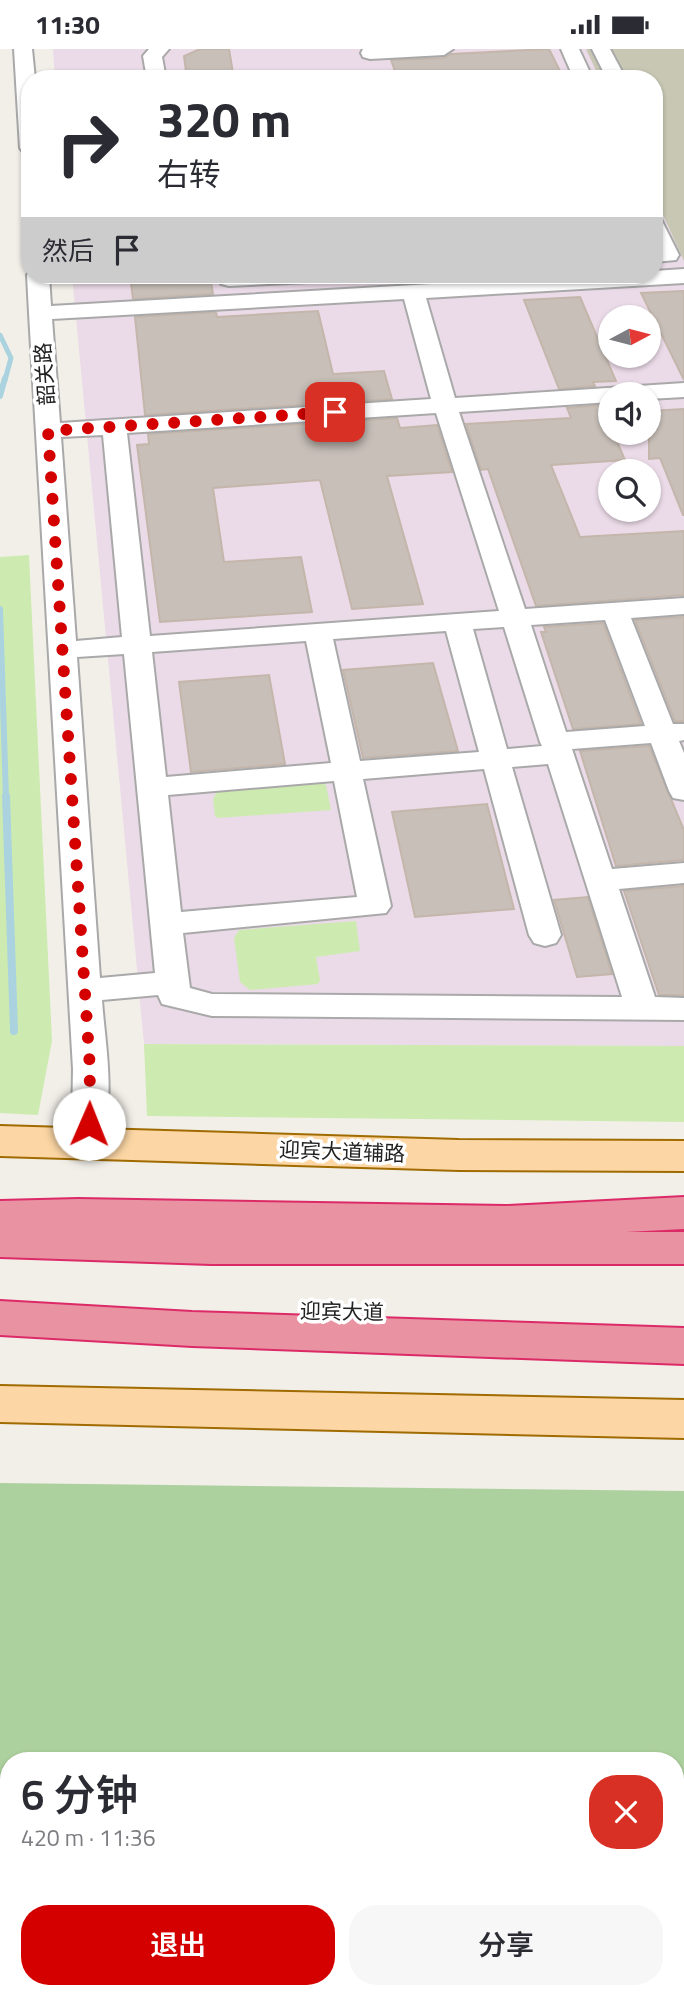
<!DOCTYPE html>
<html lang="zh">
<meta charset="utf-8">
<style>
body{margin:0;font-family:"Titillium Web","Noto Sans SC",sans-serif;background:#f7f7f7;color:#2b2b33;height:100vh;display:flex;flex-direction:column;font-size:26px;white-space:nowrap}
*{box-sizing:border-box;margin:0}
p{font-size:23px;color:#7c7c81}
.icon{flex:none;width:38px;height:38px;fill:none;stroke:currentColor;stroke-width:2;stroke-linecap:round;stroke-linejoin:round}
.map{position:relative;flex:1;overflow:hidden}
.drawer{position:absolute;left:0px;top:1703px;width:684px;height:247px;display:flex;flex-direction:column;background:#fff;border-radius:28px 28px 0 0;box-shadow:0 2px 5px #0004}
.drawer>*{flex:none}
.banner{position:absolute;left:21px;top:21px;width:642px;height:214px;border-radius:28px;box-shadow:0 2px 5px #0004;background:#fff;color:#2b2b33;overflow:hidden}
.needle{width:46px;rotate:83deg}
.fabs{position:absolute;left:598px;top:256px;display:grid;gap:14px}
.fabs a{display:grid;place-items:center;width:63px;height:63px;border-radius:50%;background:#fff;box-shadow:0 2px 5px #0004;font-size:35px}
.pin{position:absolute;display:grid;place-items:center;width:60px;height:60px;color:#fff;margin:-30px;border-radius:14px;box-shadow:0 4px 10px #0006}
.me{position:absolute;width:77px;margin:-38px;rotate:1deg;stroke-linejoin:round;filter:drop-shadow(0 0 5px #0008)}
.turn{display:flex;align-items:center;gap:24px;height:147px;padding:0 21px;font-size:32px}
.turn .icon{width:91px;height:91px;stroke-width:2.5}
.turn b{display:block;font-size:49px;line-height:60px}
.then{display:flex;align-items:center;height:66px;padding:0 21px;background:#0003;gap:14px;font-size:26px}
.round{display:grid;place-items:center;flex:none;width:74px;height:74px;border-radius:28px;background:#f7f7f7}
.summary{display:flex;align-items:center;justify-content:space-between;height:119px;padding:0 21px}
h1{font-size:42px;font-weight:600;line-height:52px}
.button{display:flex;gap:14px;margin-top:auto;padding:14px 21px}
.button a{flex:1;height:80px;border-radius:28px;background:#d40000;color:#fff;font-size:28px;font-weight:600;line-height:80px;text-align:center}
.button a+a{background:#f7f7f7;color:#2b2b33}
.status{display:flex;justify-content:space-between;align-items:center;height:49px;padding:0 35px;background:#fff;direction:ltr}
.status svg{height:19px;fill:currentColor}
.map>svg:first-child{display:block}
.industrial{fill:#ebdbe8;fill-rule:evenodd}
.construction{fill:#c7c7b4}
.grass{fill:#cdebb0}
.forest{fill:#add19e}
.water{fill:#aad3df}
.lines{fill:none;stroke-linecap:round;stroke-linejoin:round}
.stream-far2{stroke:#aad3df;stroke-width:5}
.stream-far1{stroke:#aad3df;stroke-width:6}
.stream{stroke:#aad3df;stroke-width:8}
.building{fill:#c7bfb8;stroke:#c4b6ab;stroke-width:2}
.minor-casing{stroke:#a9a9a9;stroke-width:4}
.major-casing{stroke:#a06b00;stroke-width:4}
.highway-casing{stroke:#dc2a67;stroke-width:4}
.minor{fill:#fff;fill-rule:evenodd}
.major{fill:#fcd6a4;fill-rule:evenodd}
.highway{fill:#e892a2;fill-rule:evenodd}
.route{stroke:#d40000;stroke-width:12;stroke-dasharray:0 21.6}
.labels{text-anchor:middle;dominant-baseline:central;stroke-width:7;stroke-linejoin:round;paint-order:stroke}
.street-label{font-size:21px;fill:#222;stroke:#fff}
</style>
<div class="status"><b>11:30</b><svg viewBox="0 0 49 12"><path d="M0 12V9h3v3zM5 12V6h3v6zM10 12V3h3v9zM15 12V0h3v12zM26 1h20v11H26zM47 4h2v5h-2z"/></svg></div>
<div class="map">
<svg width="684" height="1948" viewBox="0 0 684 1948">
<rect width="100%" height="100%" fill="#f2efe9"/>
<path class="industrial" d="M53 0H684V997L144 995 72 226H654V30H55ZM611 268H649V306H611ZM611 345H649V383H611ZM611 422H649V460H611Z"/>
<path class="construction" d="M586 0H684V212L655 148 654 30H600Z"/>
<g class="grass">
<path d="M29 506 52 992 38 1066 0 1064V508Z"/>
<path d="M321 734 326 736 331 761 218 769 215 767 213 750 218 741Z"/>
<path d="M356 872 360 902 316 908 320 931 318 935 250 941 240 933 234 889 239 881Z"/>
<path d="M144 995 684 997V1073L147 1067Z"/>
</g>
<g class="forest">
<path d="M0 1434 684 1442V1898L676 1900V1712H9V1941H353L300 1948H0Z"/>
<path d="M354 1941H566L554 1948H361Z"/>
</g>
<g class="water">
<path d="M676 1788C684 1812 684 1851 676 1872Z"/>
<path d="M414 1941H503L490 1948H416Z"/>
</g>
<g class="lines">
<path class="stream-far2" d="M0 286 11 309 5 331"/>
<g class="stream-far1">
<path d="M0 347 5 329"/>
<path d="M0 560 6 748"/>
</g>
<path class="stream" d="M6 747 14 982"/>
</g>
<g class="building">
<path d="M200 0H229L234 30H187L184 7Z"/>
<path d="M549 0 564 30H398L391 11 444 9 451 5Z"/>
<path d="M130 226H210L213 245 133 250Z"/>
<path d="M684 242V331L641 244Z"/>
<path d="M580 248 616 332 593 333 595 337 559 340 524 251Z"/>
<path d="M318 262 333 325 384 322 392 350 145 366 135 268 216 263 217 268Z"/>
<path d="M602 356 611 383H613L625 411 551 416 580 488 684 482V546L536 557 488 420 481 421 466 375 571 369 567 359Z"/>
<path d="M684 360V466H683L660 409 649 410V362Z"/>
<path d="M397 369 400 379 437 376 452 423 387 427 423 555 352 560 320 431 213 439 224 513 301 508 312 563 160 573 137 396 149 395 148 385Z"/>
<path d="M684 568V672H675L635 571Z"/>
<path d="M603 574 641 675 573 680 541 583H546L544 578Z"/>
<path d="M433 614 458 702 363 709 343 621Z"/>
<path d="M269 626 285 715 191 723 179 633Z"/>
<path d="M649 697 684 781V811L616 817 580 702Z"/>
<path d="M487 755 514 860 415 868 392 763Z"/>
<path d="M684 837V946H659L624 842Z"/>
<path d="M588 848 612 925 577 928 554 851Z"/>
</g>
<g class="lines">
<defs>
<g id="minor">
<path d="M14 0H32L35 30H30V105L23 103 20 99Z"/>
<path d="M149 0H169L162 8 166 30H147L143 7Z"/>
<path d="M363 0H453L444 6 370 10 363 8 361 4Z"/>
<path d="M561 0H579L593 30H574Z"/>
<path d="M592 0H610L626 30H607Z"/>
<path d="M654 171 662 172 679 206 676 211 654 213Z"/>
<path d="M684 220V234L426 249 455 349 684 334V348L649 350V345H611V353L459 363 525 560 684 549V565L631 569 673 675H684V691L679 692 684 704V751L673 749 669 742 651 694 572 700 612 820 684 814V834L619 840 655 948 684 949V971L212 967 162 955 158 946 102 951C105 998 119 1060 94 1103L82 1107 70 1103 64 1094 72 1075 73 1020 29 264 27 226 30 222V226H49L51 257 590 226H654V222ZM404 250 431 350 60 374 52 270ZM436 364 499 562 150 587 127 384ZM103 386 122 588 76 592 61 388ZM605 571 645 677 566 683 531 576ZM504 578 540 693 542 697 507 700 473 580ZM446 582 479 703 360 712 333 590ZM306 592 331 714 166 728 152 603ZM124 605 155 924 100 929 77 608ZM548 715 622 948 212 945 190 939 183 884 386 864 391 857 363 730 484 720 529 886 534 894 545 897 556 894 561 886 512 718ZM334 732 357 848 181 863 168 746Z"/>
<path d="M221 226H319L316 231 308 233 229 237 221 235 218 230Z"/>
<path d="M684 1895V1943L676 1945 667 1941H676V1898Z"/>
<path d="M580 1941H640L637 1948H577Z"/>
</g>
<g id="major">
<path d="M0 1077 459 1091 684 1092V1122L459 1121 0 1107Z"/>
<path d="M0 1337 684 1351V1389L0 1373Z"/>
</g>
<g id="highway">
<path d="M684 1148V1180L626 1183H684V1215H211L0 1208V1152L78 1150 506 1157Z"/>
<path d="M0 1252 192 1263 684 1279V1315L192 1297 0 1286Z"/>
</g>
</defs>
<use href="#minor" class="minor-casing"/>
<use href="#major" class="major-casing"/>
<use href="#highway" class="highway-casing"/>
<use href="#minor" class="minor"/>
<use href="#major" class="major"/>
<use href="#highway" class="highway"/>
</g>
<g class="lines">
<path class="route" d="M89 1075 90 1020 48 382 335 363"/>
</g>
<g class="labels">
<g class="street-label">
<text transform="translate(44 325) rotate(-94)">韶关路</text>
<text transform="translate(342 1102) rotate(2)">迎宾大道辅路</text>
<text transform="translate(342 1262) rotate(1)">迎宾大道</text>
</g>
</g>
</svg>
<div class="fabs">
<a><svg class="needle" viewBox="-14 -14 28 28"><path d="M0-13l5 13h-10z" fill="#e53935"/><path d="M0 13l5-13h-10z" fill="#7c7c81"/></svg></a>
<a><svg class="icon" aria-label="sound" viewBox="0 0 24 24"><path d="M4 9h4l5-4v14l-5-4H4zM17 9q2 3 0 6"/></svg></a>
<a><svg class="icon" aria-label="search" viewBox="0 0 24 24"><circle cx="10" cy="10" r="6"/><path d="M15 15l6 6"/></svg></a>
</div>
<div class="pin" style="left:335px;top:363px;background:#d93025"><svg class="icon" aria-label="arrive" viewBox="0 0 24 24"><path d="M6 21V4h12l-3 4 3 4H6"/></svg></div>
<svg class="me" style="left:89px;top:1075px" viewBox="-20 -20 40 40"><circle r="19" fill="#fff"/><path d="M0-13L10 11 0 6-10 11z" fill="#d40000"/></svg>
<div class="banner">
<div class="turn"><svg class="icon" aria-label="right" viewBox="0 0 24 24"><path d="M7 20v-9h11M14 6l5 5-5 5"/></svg><div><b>320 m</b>右转</div></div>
<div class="then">然后<svg class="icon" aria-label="arrive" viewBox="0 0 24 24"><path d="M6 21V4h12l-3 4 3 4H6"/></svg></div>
</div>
<section class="drawer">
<div class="summary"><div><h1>6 分钟</h1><p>420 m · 11:36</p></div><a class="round" style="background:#d93025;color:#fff"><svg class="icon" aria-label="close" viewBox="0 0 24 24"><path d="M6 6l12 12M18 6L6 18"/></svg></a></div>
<div class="button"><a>退出</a><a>分享</a></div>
</section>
</div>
